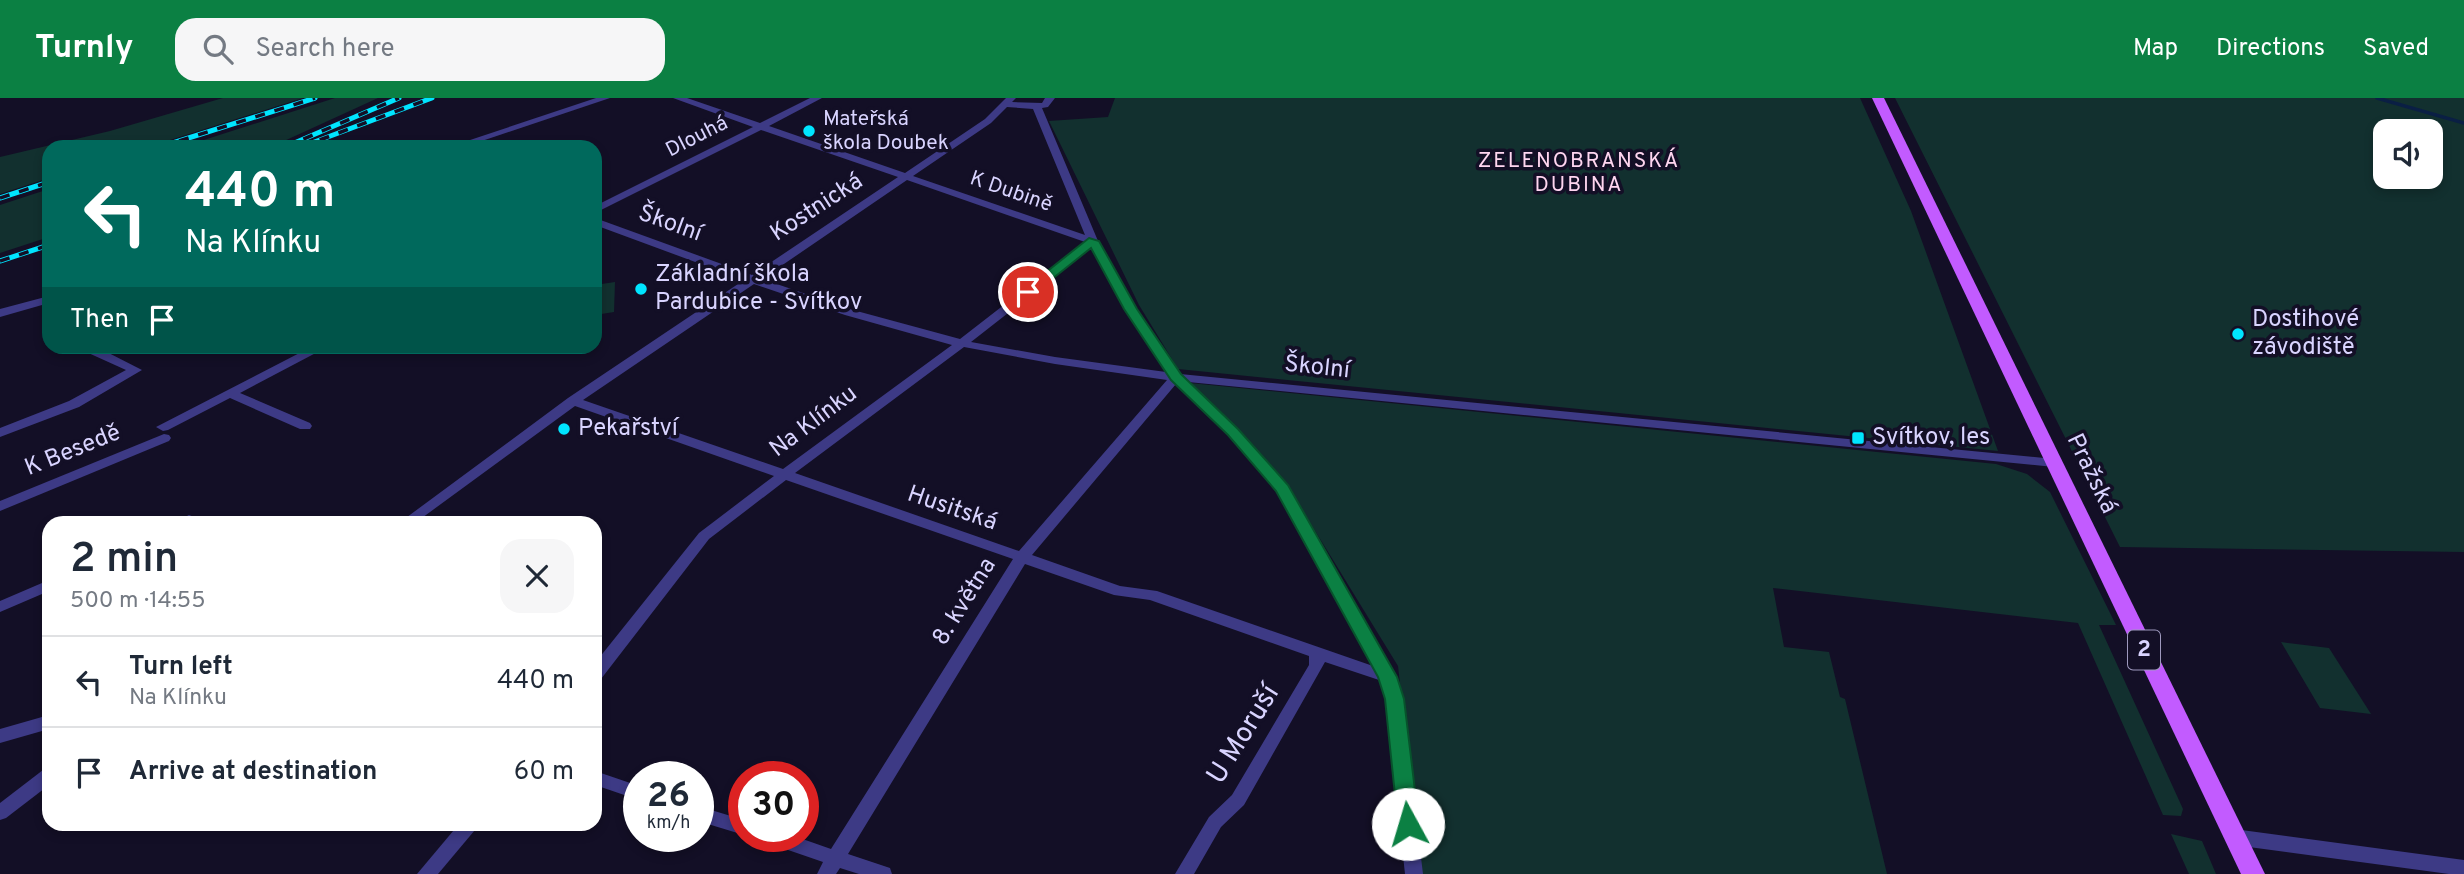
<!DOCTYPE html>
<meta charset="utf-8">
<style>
body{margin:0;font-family:Overpass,sans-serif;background:#f6f6f7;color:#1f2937;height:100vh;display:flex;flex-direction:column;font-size:26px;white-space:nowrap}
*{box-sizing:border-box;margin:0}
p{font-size:23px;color:#747a83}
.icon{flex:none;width:38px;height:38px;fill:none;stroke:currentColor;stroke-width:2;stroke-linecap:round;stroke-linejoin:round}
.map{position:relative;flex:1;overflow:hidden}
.side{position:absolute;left:42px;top:418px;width:560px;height:315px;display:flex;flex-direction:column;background:#fff;border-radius:21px;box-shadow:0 4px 10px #0003}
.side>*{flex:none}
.banner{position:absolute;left:42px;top:42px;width:560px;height:214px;border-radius:21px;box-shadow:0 4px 10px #0003;background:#00695c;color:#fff;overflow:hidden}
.controls{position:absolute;left:2373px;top:21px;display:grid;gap:14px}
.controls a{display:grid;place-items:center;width:70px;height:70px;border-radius:14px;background:#fff;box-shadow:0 4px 10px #0003;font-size:35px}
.speed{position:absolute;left:623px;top:663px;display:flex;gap:14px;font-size:35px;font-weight:700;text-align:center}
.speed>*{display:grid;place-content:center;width:91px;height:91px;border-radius:50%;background:#fff;box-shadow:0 4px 10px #0003;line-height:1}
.speed small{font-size:18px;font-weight:400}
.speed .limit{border:10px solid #d22;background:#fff;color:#111}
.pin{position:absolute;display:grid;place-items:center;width:60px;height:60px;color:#fff;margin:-30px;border:4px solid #fff;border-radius:50%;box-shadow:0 2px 7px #0007}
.me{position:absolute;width:77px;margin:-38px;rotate:354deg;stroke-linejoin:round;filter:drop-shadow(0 0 5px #0008)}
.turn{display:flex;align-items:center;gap:24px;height:147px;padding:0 28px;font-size:32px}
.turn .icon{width:91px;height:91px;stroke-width:2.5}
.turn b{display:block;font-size:49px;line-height:60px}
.then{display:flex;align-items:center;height:66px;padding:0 28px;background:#0003;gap:14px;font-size:26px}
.round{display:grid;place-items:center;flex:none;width:74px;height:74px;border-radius:21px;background:#f6f6f7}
.overview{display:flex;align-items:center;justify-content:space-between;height:119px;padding:0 28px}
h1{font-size:42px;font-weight:600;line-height:52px}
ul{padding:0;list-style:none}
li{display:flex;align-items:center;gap:21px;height:91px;padding:0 28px;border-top:2px solid #e0e1e3}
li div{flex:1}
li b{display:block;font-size:26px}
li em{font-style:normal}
header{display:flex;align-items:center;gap:42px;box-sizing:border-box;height:98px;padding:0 35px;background:#0b8043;color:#fff}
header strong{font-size:33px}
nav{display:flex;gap:38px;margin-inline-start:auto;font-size:24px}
.search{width:490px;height:63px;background:#f6f6f7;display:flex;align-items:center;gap:18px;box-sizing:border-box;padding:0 24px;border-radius:21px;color:#747a83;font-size:26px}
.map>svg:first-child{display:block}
.green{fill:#12302f;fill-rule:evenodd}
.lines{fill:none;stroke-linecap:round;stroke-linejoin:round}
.stream{stroke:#0a1f44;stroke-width:3.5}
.street{fill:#3d3a85;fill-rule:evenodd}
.primary{fill:#c25bff;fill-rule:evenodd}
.rail-casing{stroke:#00e5ff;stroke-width:5}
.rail{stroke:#130f26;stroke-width:3.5;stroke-dasharray:10;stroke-linecap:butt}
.route{fill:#0b8043;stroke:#07532c;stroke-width:2}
.poi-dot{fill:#00e5ff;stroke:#130f26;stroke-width:2.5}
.labels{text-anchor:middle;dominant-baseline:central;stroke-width:7;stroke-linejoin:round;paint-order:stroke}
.far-poi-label{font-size:21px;fill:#d9d4ff;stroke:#130f26;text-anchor:start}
.far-street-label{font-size:21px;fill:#d9d4ff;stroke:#130f26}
.far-neighbourhood-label{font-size:21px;letter-spacing:2px;fill:#ffd6f0;stroke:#130f26}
.shield{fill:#130f26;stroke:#9e99be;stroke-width:2}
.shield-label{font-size:23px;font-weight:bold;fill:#d9d4ff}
.street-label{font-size:24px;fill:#d9d4ff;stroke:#130f26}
.poi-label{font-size:24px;fill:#d9d4ff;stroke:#130f26;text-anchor:start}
.near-street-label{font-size:28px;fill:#d9d4ff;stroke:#130f26}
</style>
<header>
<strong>Turnly</strong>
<div class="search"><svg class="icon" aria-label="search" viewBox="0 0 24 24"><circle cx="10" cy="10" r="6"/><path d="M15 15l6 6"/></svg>Search here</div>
<nav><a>Map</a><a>Directions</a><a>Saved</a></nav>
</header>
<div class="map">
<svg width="2464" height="776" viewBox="0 0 2464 776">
<rect width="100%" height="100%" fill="#130f26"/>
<g class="green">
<path d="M223 0H303L148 49H49V80L0 96V59L110 33Z"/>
<path d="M335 0H378L271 49H182Z"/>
<path d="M1115 0H1860L1911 113 1998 353 1178 271 1139 207 1049 23 1108 19Z"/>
<path d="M1895 0H2464V454L2120 449ZM2385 33H2431V79H2385Z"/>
<path d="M49 91V139L0 155V107Z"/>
<path d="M615 184 614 214 595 217V187Z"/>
<path d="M1190 285 1996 366 2027 376 2050 394 2116 527H2099L2183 711 2181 718 2163 717 2078 525 1773 490 1784 549 1829 554 1840 599 1845 601 1887 776H1422L1398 568 1287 387 1241 335Z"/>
<path d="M2281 544 2329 550 2371 616 2320 610Z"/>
<path d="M2171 736 2202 743 2216 776H2189Z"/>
</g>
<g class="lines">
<path class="stream" d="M2377 0 2464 25"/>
<g class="street">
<path d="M596 0H610L464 49H449Z"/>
<path d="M673 0H687L760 25 810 0H822L769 28 905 75 985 21 1006 0H1016L1012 4 1042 5 1045 0H1055L1048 9 1042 10 1098 143 1137 211 1180 276 2054 361 2061 365 2054 369 1188 284 1238 331 1287 387 1388 564 1402 601 1423 776H1405L1386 601 1379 582 1325 564 1244 707 1221 729 1194 776H1175L1209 719 1232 697 1309 567V558L1150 502 1114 497 1025 466 848 756 890 770 892 776H859L840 770 836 776H817L823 764 762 743 760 738H794L831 751 1013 461 786 382 709 441 601 581 595 583V565L699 435 774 378 575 308 415 425H399L568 300 744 182 595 127V120L752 177 898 79 761 32 595 115V108L753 29ZM1007 9 1033 11 1085 137 913 78 991 25ZM907 82 1085 144 960 241 853 212 762 181ZM1091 150 1125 211 1166 274 1055 259 971 244ZM754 186 845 217 952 247 783 371 583 302ZM964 249 1055 266 1167 282 1019 453 795 375ZM1176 286 1228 337 1276 392 1373 568 1157 493 1120 488 1032 457Z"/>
<path d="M49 198V205L0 219V211Z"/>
<path d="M83 248H95L142 272 79 309 0 339V330L69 303 126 272 84 253Z"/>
<path d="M313 248H329L240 295 310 325 312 328 310 331H300L230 300 168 332 163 333 156 329Z"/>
<path d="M164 336 169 337 171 340 169 343 0 413V403Z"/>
<path d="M189 417 194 419 196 422 194 425H177L179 422Z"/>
<path d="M49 482V493L0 514V503Z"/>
<path d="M49 617V631L0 645V631Z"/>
<path d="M49 670V687L6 720 0 722V705L43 672Z"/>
<path d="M595 673 639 688V702L595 687Z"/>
<path d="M698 708 744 722V737L698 723Z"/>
<path d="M459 726H480L438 776H417Z"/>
<path d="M2234 731 2464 762V776H2449L2234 747 2227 744 2225 739 2227 734Z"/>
</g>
<path class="primary" d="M1872 0H1884L2265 776H2241Z"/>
<defs>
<g id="rail">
<path d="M160 49 315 0"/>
<path d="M285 49 399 0"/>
<path d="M301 49 432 0"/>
<path d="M0 100 49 84"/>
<path d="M0 163 49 147"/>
</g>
</defs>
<use href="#rail" class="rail-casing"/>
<use href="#rail" class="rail"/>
</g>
<path class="route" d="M1089 140 1099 143 1137 211 1181 276 1238 331 1288 387 1397 579 1404 601 1419 726 1416 732 1408 734 1401 732 1398 726 1385 601 1378 579 1276 393 1228 337 1171 282 1124 211 1091 150 1032 197 1021 194Z"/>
<g class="poi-dot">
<circle cx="809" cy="33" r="7"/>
<circle cx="641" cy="191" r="7"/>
<circle cx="2238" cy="236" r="7"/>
<circle cx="564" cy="331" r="7"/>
<rect x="1851" y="333" width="14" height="14" rx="3.5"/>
</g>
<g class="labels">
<g class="far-poi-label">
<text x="823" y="21">Mateřská<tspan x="823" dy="24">škola Doubek</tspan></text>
</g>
<g class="far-street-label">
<text transform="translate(697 39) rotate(-27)">Dlouhá</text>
<text transform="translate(1011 94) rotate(19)">K Dubině</text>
</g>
<g class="far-neighbourhood-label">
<text x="1579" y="63">ZELENOBRANSKÁ<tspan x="1579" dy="24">DUBINA</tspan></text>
</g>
<rect class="shield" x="2128" y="532.5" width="32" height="39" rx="5"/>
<g class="shield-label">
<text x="2144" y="552">2</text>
</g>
<g class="street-label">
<text transform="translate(817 110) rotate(-33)">Kostnická</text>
<text transform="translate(670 126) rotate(20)">Školní</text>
<text transform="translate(1317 270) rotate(6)">Školní</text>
<text transform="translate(814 324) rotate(-37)">Na Klínku</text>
<text transform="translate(73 353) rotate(-22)">K Besedě</text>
<text transform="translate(2091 376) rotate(64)">Pražská</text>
<text transform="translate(952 411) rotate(19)">Husitská</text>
<text transform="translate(965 504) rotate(-58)">8. května</text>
</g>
<g class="poi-label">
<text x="655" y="177">Základní škola<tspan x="655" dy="28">Pardubice - Svítkov</tspan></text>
<text x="2252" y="222">Dostihové<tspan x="2252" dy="28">závodiště</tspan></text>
<text x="578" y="331">Pekařství</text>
<text x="1872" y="340">Svítkov, les</text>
</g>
<g class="near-street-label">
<text transform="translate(1244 637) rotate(-58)">U Moruší</text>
</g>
</g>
</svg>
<div class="controls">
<a><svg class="icon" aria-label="sound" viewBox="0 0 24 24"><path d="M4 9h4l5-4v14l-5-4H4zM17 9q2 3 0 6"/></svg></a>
</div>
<div class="speed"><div>26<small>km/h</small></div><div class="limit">30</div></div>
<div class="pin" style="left:1028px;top:194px;background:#d93025"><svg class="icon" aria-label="arrive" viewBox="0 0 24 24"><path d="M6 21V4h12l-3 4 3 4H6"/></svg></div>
<svg class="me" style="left:1408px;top:726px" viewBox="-20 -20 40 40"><circle r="19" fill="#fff"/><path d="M0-13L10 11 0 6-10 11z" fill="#0b8043"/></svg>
<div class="banner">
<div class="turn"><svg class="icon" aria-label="left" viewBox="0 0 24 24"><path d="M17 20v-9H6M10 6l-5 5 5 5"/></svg><div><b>440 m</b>Na Klínku</div></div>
<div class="then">Then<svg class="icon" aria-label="arrive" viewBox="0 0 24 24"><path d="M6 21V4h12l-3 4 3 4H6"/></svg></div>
</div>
<section class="side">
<div class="overview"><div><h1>2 min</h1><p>500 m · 14:55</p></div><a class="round"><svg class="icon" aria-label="close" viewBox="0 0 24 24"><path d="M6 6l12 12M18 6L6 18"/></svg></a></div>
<ul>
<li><svg class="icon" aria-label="left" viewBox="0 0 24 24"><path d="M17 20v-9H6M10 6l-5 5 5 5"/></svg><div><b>Turn left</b><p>Na Klínku</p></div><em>440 m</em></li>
<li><svg class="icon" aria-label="arrive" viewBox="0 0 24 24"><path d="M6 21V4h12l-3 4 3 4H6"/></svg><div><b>Arrive at destination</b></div><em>60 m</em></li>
</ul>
</section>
</div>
